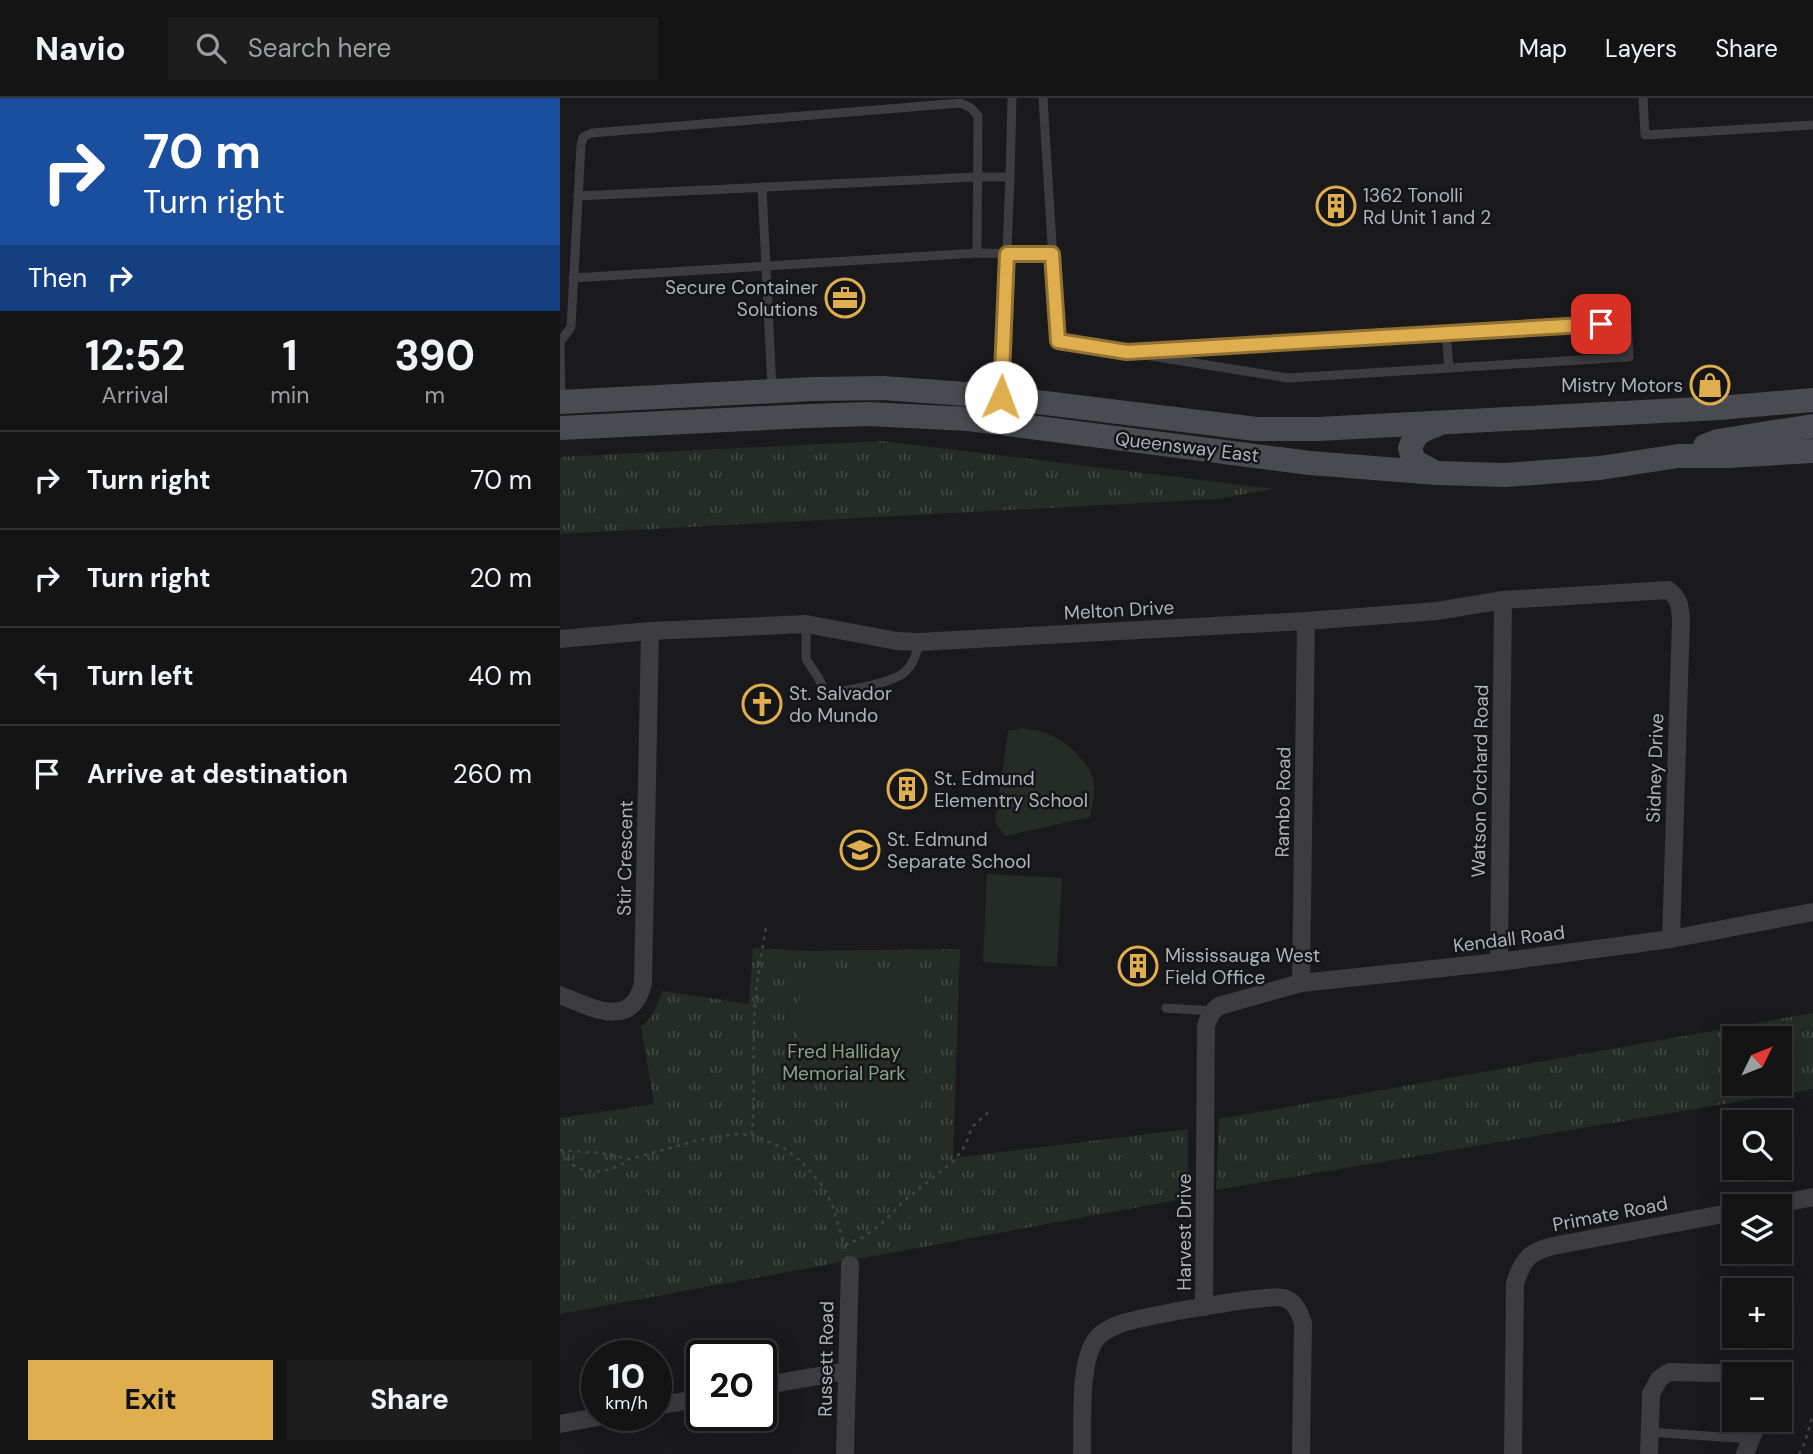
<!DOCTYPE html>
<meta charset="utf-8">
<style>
body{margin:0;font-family:"DM Sans",sans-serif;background:#1d1d1e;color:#f1f3f6;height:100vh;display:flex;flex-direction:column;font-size:26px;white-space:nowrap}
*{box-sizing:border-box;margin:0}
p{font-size:23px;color:#9d9ea0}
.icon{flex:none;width:38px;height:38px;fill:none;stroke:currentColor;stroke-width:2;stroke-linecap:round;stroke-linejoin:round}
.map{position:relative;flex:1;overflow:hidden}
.panel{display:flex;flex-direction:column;background:#141415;width:560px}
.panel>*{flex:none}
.top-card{background:#1a4fa0;color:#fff;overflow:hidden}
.needle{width:46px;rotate:47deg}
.buttons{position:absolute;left:1162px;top:928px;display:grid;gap:14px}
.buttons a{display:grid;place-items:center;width:70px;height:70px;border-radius:0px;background:#141415;box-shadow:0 7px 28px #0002,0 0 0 2px #333334;font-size:35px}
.speed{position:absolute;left:21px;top:1242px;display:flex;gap:14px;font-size:35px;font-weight:700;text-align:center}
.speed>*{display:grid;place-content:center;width:91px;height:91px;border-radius:50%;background:#141415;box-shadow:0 7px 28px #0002,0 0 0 2px #333334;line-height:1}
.speed small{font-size:18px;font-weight:400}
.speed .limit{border:4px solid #111;border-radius:10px;background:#fff;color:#111}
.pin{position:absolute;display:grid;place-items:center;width:60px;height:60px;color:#fff;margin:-30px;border-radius:14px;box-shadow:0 4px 10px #0006}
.me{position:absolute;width:77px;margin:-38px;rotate:2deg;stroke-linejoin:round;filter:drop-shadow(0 0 5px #0008)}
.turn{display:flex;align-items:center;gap:24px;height:147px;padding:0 28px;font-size:32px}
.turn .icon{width:91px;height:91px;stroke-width:2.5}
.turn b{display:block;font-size:49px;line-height:60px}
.then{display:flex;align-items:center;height:66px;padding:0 28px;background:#0003;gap:14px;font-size:26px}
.eta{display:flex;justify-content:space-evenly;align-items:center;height:119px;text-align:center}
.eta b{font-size:42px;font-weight:700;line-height:49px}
.cta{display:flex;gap:14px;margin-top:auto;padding:14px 28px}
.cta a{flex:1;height:80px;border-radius:0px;background:#dfaf4f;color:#111;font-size:28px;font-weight:700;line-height:80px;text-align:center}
.cta a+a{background:#1d1d1e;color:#f1f3f6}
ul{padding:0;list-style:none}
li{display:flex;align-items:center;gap:21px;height:98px;padding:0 28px;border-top:2px solid #333334}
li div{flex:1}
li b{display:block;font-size:26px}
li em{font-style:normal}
header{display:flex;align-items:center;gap:42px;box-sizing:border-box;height:98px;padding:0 35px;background:#141415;border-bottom:2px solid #333334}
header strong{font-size:33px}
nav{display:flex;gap:38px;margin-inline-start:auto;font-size:24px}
.search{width:490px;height:63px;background:#1d1d1e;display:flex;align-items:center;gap:18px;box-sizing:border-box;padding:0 24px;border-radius:0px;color:#9d9ea0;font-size:26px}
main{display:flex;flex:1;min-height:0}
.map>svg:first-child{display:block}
.grass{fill:url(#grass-tufts);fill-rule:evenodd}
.garden{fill:#242c25}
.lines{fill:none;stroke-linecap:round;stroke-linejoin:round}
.path{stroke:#424348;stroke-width:2.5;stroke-dasharray:3.5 5;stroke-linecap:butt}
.lane{stroke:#3c3c41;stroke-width:9}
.street{stroke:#3c3c41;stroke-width:18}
.secondary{stroke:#4a4b50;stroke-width:24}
.route-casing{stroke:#917233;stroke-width:18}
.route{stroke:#dfaf4f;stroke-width:12}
.labels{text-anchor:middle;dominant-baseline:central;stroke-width:5;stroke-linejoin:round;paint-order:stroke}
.poi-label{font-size:19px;fill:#aeb2ba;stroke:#151517;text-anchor:start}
.street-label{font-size:19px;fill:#aeb2ba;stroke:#151517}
.park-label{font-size:19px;fill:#87a389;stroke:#151517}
</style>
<header>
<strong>Navio</strong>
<div class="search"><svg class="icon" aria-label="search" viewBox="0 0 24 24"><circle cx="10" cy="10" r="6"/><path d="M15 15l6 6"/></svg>Search here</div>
<nav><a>Map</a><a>Layers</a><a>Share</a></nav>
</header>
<main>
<section class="panel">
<div class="top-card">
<div class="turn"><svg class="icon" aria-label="right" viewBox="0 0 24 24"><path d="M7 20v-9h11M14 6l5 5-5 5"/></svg><div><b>70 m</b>Turn right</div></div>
<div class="then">Then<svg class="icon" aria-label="right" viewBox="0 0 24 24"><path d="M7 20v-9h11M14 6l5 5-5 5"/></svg></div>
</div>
<div class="eta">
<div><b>12:52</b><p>Arrival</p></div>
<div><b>1</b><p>min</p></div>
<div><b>390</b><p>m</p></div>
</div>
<ul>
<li><svg class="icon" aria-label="right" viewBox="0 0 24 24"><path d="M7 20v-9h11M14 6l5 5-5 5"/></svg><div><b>Turn right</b></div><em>70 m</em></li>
<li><svg class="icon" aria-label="right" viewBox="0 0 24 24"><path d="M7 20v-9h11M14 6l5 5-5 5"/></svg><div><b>Turn right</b></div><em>20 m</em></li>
<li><svg class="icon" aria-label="left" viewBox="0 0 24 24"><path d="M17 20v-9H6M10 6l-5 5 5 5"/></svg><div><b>Turn left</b></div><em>40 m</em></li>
<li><svg class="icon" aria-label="arrive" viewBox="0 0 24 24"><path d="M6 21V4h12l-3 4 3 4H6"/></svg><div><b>Arrive at destination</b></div><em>260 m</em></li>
</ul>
<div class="cta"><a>Exit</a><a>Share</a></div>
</section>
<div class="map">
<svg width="1253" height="1356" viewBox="0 0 1253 1356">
<defs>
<pattern id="grass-tufts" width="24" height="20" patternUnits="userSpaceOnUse" patternTransform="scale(1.75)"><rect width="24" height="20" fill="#242c25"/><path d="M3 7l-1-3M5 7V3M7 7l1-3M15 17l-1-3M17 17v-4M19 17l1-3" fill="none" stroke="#414843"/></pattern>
</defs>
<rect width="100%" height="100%" fill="#1a1a1c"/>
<g class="grass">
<path d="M322 343 715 391 656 401 0 436V359Z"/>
<path d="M193 850 241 853 400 851 393 1060 628 1031V1100L0 1216V1020L94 1006 81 929 92 918 103 893 189 906Z"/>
<path d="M1253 915V991L656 1092 659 1021ZM1174 940H1220V985H1174Z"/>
</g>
<g class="garden">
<path d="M464 630C471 632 479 632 486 635 504 641 532 666 534 686 535 697 532 708 530 719L445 738 435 725 448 633Z"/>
<path d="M427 776 502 780 497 869 423 864Z"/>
<path d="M243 879H353L365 889 361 1014 333 1012 292 1005 270 994 248 967 237 943V917Z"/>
</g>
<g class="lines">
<g class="path">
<path d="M192 1037C195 1001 193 964 194 928 195 894 200 862 206 830"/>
<path d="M0 1052 40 1055 70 1061 139 1042 175 1036 192 1037 224 1050 242 1064 261 1086 272 1106 286 1152"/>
<path d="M2 1053C7 1060 11 1067 18 1070 34 1077 55 1072 69 1062"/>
<path d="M285 1147 302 1140 322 1125 346 1101 395 1062 406 1046 412 1029 430 1013"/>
<path d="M1239 1356 1245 1344 1253 1316"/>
</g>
<g class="lane">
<path d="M483 0 498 243 728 280 1069 259 1067 224 567 254"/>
<path d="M1083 0 1085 37 1253 27"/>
<path d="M450 79 452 0"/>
<path d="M202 89 212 290"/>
<path d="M18 98 417 79H450L441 299"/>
<path d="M13 180 417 155 492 156"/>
<path d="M886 235 889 270"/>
<path d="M0 244 11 229 21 47 23 39 32 35 401 5 411 10 418 18 417 155"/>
<path d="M0 246 1 302"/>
<path d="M246 526V561L259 581 266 596C286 592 331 586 345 574 354 566 357 555 359 544"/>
<path d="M606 910 652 913"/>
<path d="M1089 1334 1190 1341"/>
</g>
<g class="street">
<path d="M0 541 90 533 246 526 337 543 359 544 746 523 877 513 943 502 1108 492C1119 499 1120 508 1121 521L1111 841"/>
<path d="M939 864 943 502"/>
<path d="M741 885 746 523"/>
<path d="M0 897C30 909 72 933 83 885L90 533"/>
<path d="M1207 1108 1253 1099"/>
<path d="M644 1209 646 928C649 919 651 914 659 908L741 885 939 864 1111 841 1253 814"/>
<path d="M201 1288 287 1273"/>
<path d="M96 1308 142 1300"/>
<path d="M0 1326 44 1318"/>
<path d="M285 1356 290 1167"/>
<path d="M522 1356C523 1326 518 1263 537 1240 543 1233 552 1229 560 1226 580 1219 709 1195 724 1200 736 1204 739 1214 743 1225L741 1356"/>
<path d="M953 1356 955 1185C963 1161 969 1154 993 1148L1174 1114"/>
<path d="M1089 1356 1091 1296 1099 1281 1109 1274 1194 1276"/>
<path d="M1185 1356 1199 1321"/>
</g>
<g class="secondary">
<path d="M0 304 253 291 323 290 420 297 696 331H758L1159 310 1253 302"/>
<path d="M0 330 248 318 308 316 348 318 409 321 750 365 877 375 945 377 1040 370 1118 358H1168L1253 353"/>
<path d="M1145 348 1158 343 1253 328"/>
<path d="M876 375 854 363 850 350C856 334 861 333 876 327"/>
</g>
</g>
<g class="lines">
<defs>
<path id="route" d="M441 299 447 156H492L498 243 567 254 1041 226"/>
</defs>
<use href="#route" class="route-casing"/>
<use href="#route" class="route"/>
</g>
<defs>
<symbol id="building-ring" viewBox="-11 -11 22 22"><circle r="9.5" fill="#151517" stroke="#dfaf4f" stroke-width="1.5"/><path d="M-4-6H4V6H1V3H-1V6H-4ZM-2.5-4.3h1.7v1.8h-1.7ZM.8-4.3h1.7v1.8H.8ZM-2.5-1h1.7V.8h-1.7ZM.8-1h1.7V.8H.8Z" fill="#dfaf4f"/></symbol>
<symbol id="office-ring" viewBox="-11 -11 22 22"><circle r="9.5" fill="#151517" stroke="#dfaf4f" stroke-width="1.5"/><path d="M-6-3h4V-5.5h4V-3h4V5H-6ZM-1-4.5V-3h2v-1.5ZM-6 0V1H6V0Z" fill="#dfaf4f"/></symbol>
<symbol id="shop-ring" viewBox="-11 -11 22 22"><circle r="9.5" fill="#151517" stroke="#dfaf4f" stroke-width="1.5"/><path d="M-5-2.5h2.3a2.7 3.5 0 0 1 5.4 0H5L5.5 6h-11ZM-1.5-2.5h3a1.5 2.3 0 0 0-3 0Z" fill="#dfaf4f"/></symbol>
<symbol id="church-ring" viewBox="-11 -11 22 22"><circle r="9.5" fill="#151517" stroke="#dfaf4f" stroke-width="1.5"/><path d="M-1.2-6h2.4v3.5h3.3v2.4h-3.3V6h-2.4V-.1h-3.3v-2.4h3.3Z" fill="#dfaf4f"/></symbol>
<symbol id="school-ring" viewBox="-11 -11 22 22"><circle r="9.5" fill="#151517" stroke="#dfaf4f" stroke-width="1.5"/><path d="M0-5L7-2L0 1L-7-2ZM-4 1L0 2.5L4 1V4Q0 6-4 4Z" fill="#dfaf4f"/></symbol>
</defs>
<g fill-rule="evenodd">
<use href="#building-ring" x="754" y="86" width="44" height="44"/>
<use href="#office-ring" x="263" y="178" width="44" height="44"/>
<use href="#shop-ring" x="1128" y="265" width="44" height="44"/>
<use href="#church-ring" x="180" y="584" width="44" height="44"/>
<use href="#building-ring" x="325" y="669" width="44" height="44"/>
<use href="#school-ring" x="278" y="730" width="44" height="44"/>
<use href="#building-ring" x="556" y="846" width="44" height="44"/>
</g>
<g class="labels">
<g class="poi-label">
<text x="803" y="97">1362 Tonolli<tspan x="803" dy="22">Rd Unit 1 and 2</tspan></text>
<text x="258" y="189" text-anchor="end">Secure Container<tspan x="258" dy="22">Solutions</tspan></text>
<text x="1123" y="287" text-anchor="end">Mistry Motors</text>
<text x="229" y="595">St. Salvador<tspan x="229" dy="22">do Mundo</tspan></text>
<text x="374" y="680">St. Edmund<tspan x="374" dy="22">Elementry School</tspan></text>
<text x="327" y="741">St. Edmund<tspan x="327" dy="22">Separate School</tspan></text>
<text x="605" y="857">Mississauga West<tspan x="605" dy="22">Field Office</tspan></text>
</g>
<g class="street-label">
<text transform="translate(627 349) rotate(7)">Queensway East</text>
<text transform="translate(559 512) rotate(-3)">Melton Drive</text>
<text transform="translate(1095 670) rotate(-88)">Sidney Drive</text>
<text transform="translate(920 683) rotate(-89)">Watson Orchard Road</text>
<text transform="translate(723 704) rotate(-89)">Rambo Road</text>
<text transform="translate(65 760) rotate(-89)">Stir Crescent</text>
<text transform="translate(949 841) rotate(-7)">Kendall Road</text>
<text transform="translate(1050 1116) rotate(-11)">Primate Road</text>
<text transform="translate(624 1134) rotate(-90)">Harvest Drive</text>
<text transform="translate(266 1261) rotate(-89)">Russett Road</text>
</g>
<g class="park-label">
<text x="284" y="953">Fred Halliday<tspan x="284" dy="22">Memorial Park</tspan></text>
</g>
</g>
</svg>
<div class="buttons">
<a><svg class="needle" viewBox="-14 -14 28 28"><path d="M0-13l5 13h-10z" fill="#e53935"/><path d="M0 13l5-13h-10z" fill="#9d9ea0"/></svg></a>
<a><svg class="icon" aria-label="search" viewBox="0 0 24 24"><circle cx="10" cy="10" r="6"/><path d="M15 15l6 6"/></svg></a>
<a><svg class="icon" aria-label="layers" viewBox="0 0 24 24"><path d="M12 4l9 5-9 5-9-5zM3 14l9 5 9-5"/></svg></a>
<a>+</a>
<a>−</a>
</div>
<div class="speed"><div>10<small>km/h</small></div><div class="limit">20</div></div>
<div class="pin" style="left:1041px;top:226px;background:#d93025"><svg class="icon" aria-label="arrive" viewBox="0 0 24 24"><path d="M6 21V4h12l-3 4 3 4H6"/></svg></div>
<svg class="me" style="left:441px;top:299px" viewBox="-20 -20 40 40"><circle r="19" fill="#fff"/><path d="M0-13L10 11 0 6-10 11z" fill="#dfaf4f"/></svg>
</div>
</main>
